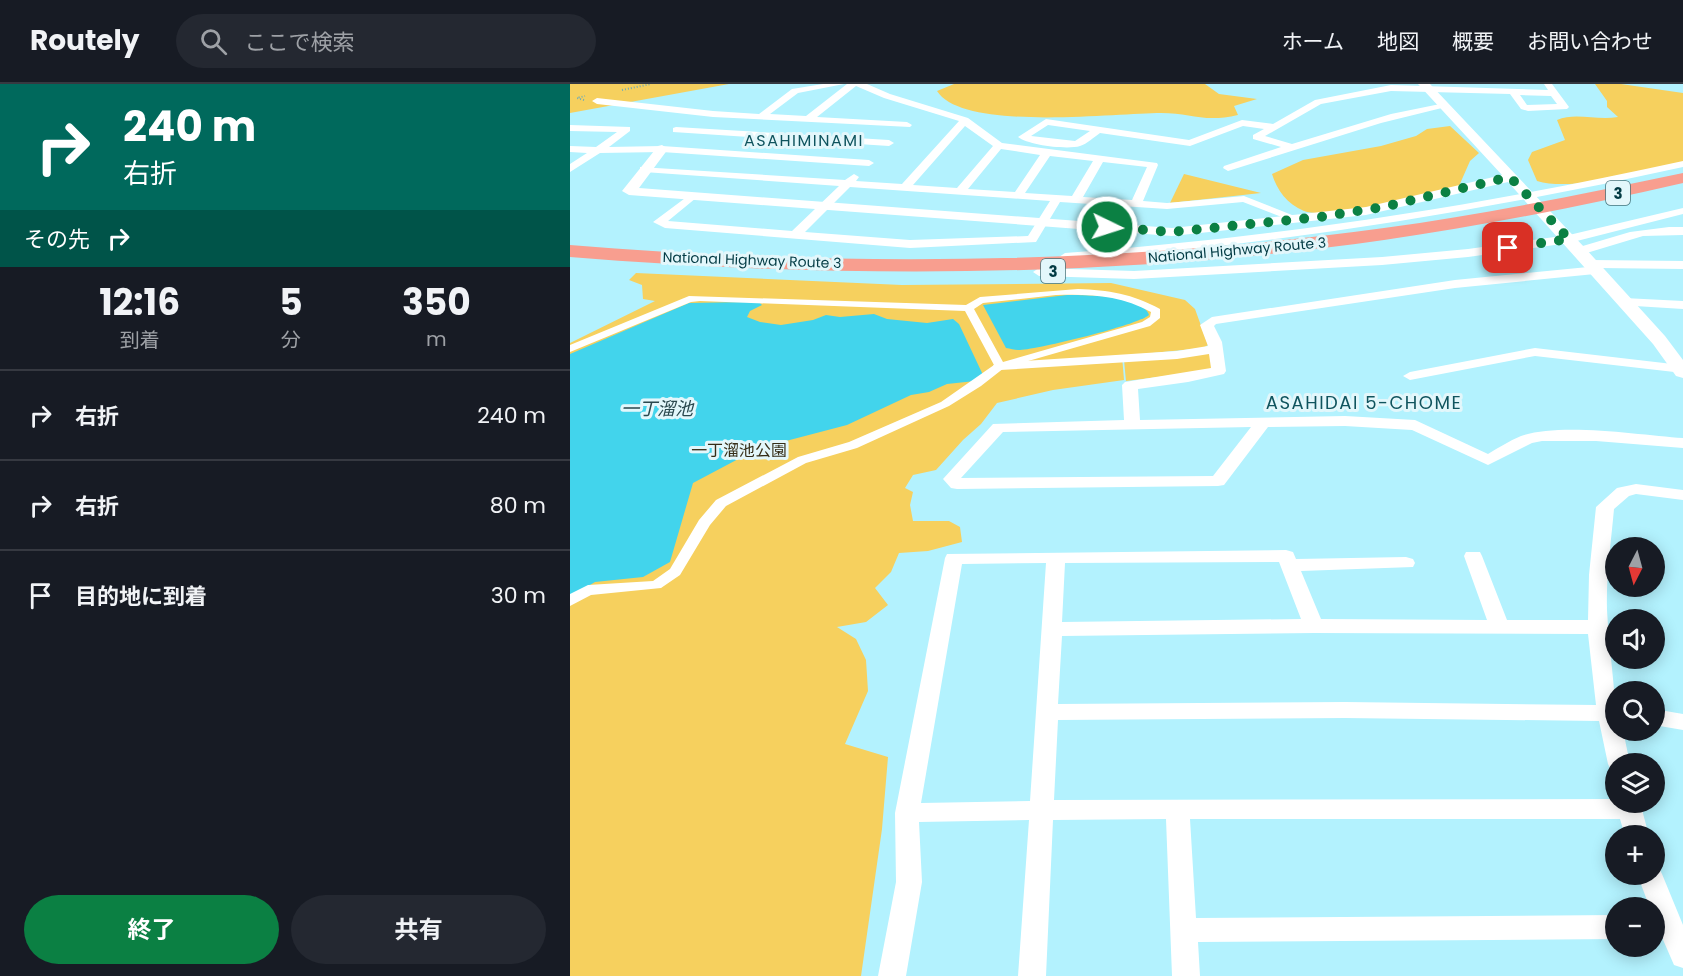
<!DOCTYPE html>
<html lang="ja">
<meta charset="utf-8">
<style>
body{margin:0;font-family:Poppins,"Noto Sans JP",sans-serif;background:#242831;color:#f1f3f6;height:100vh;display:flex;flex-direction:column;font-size:22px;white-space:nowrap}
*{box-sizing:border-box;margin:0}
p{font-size:20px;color:#9ea1a6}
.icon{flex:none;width:33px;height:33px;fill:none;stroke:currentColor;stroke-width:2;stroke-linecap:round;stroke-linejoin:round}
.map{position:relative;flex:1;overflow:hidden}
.side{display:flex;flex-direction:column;background:#171b24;width:570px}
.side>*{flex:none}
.hud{background:#00695c;color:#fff;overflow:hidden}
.needle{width:39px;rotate:186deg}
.tools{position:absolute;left:1035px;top:453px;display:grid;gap:12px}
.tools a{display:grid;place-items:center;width:60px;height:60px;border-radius:50%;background:#171b24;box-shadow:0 3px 15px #0003;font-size:30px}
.pin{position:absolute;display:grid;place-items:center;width:51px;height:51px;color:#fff;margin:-26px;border-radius:12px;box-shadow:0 3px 9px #0006}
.me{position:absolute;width:66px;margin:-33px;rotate:94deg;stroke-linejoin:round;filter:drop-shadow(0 0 4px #0008)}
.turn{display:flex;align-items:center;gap:21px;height:126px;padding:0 24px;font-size:27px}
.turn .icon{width:78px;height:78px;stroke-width:2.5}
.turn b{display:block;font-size:42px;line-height:51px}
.then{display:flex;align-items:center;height:57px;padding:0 24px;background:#0003;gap:12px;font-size:22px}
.eta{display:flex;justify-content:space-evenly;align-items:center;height:102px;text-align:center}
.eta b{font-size:36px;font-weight:700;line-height:42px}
.button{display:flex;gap:12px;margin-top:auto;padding:12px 24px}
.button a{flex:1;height:69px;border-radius:36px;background:#0b8043;color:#fff;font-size:24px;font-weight:700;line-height:69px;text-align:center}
.button a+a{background:#242831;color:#f1f3f6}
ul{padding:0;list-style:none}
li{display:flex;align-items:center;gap:18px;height:90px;padding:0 24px;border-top:2px solid #363941}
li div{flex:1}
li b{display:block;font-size:22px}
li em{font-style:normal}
header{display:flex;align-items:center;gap:36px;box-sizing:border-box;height:84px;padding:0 30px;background:#171b24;border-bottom:2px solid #363941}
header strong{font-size:28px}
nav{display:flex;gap:33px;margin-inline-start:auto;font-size:21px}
.search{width:420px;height:54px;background:#242831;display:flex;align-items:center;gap:15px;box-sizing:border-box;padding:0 21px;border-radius:33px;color:#9ea1a6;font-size:22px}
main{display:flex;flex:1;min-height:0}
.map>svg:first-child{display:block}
.green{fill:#f6d05e}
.water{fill:#42d4ec}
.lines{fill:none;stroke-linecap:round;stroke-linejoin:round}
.path{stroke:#70acb7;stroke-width:2;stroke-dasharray:1 2;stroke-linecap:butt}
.pedestrian{fill:#fff;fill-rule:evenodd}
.minor{fill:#fff;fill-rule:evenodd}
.tertiary{fill:#fff;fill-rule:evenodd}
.trunk{fill:#f89e8f;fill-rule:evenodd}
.route{stroke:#0b8043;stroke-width:10;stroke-dasharray:0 18}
.labels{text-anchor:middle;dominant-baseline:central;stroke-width:6;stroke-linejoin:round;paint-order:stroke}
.far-street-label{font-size:14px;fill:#033b44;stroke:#e3f7fb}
.shield{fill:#e3f7fb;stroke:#46737b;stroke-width:1.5}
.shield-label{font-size:15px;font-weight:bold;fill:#033b44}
.far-quarter-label{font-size:16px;letter-spacing:1.5px;fill:#0f545e;stroke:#e3f7fb}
.park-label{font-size:16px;fill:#352d17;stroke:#e3f7fb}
.neighbourhood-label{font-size:18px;letter-spacing:1.5px;fill:#0f545e;stroke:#e3f7fb}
.water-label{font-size:18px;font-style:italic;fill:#2a484e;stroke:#e3f7fb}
</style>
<header>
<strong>Routely</strong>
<div class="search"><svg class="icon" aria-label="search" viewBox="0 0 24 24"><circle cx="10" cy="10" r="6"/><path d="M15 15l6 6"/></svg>ここで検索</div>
<nav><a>ホーム</a><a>地図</a><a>概要</a><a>お問い合わせ</a></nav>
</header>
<main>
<section class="side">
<div class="hud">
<div class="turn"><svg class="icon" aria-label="right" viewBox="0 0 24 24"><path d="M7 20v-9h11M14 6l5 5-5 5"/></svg><div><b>240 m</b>右折</div></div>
<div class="then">その先<svg class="icon" aria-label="right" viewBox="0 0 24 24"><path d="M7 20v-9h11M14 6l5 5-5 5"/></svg></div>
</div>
<div class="eta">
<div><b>12:16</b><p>到着</p></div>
<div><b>5</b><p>分</p></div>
<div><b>350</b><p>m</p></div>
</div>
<ul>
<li><svg class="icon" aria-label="right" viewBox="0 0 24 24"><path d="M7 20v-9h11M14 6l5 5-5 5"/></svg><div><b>右折</b></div><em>240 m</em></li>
<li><svg class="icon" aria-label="right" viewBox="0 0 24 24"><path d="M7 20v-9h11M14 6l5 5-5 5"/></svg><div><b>右折</b></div><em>80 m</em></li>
<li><svg class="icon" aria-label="arrive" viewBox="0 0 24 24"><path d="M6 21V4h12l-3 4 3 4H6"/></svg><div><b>目的地に到着</b></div><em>30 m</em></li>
</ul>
<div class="button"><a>終了</a><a>共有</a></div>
</section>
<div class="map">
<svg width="1113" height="892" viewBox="0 0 1113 892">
<rect width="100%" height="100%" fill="#b3f2fe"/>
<g class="green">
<path d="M0 0H159L0 29Z"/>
<path d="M384 0H635L649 10 687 15 664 22 668 31C634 39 621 29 591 29 544 29 393 48 367 7Z"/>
<path d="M1025 0H1051L1113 9V78C1075 87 1004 108 967 97L958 76 962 68 995 56 987 36C1006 28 1027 37 1048 33L1037 23V17Z"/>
<path d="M880 42 909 69 900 77 889 102C859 109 759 137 734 127 717 120 707 106 702 90L733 76 811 62 846 52 857 45Z"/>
<path d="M614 90 691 109 600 119Z"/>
<path d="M66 189 332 201 541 199 615 216 625 225 638 261 633 264 552 272 554 296 483 306 427 319 411 340 393 356 366 386 343 391 335 404 343 408 340 421 343 437H379L390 443 392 458 358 467 329 469 321 488 305 504 318 521 296 538 267 543 286 555 296 576 298 607 275 660 318 673 312 745 291 892H0V259L85 217 73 215 72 201 59 196Z"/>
<path d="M643 268 645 286 556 297 554 276Z"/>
</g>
<g class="water">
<path d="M497 211C515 211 573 211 579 231 568 241 469 265 450 266 446 266 441 265 436 264L413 221Z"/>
<path d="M177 218 190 219 192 221 180 227 177 233 190 238 211 241 243 236 256 231 270 233 304 230 317 235 357 239 383 235 389 240 413 291 405 297 377 300 359 308 341 311 277 341 189 364 123 399 100 478 73 493 25 498 0 513V270L119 219Z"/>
</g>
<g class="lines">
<g class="path">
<path d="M52 6 81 0"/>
<path d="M14 16 7 14 15 12"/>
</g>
<path class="pedestrian" d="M508 205C538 206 563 210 590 225V234L580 242 434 284 411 302 379 322 287 364 236 379 156 422 140 441 110 491 91 504 21 511 0 522V510L18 501 83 497 100 485 129 436 146 416 228 373 279 358 371 318 424 281 395 227 130 217 121 218 0 268V261L119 212 396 221 410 213ZM486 211C520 210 550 211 581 228L580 233 572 238 433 278 404 225 413 219Z"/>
<g class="minor">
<path d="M253 0H274L228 9 200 30 236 32 277 0H297L320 10 398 34 432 59 587 79 588 81 573 117 597 119 674 112 732 135 726 138 722 137 673 118 597 125 490 118 466 158 340 164 95 144 83 138 122 109 126 110V114L98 137 222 147 269 102 74 88 70 87V83L275 96 284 90 289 93 286 97 332 100 389 37 314 14 286 2 247 33 337 38 342 41 340 43 143 33 27 20 22 17 27 14 143 27 189 30 222 5ZM395 42 423 62 387 104 343 101ZM431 65 470 71 445 108 398 105ZM480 72 523 77 502 112 455 109ZM533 78 577 83 562 116 513 113ZM280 103 480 117 458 152 340 156 235 148Z"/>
<path d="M974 0H982L999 23 997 25 958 27 951 25 940 10 821 7 751 20 695 52 722 60 821 30 875 19 880 22 811 39 658 87 653 84 654 82 711 63 683 55V51L694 45 673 42 620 62 530 49C524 53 517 60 510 62 497 66 458 61 448 53L476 35 619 56 672 36 703 40 745 16 821 1 978 6ZM950 11 981 12 987 20 957 21ZM478 41 520 47 505 57 461 52Z"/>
<path d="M0 41 60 43V47L39 63 92 62 299 76 304 79 299 82 92 68 30 69 0 88V80L17 69 0 68V62L26 63 47 48 0 47Z"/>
<path d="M106 43 319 56 324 59 319 62 103 48V44Z"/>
<path d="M1113 77V83C909 128 703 161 495 177L489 173 495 169C703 154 909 122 1113 77Z"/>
<path d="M1113 124V130L999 159 898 173 812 181 564 195 469 192 463 188 469 184 564 187 812 173 898 165 999 151Z"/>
<path d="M1099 143H1113V151L1073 152 1010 171 1004 167 1006 164 1060 148Z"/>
<path d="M1021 176 1113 177V185L1030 184 1029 189 1025 190 885 204 646 240 644 242 652 258 656 287 654 290 618 298 568 305 570 336 775 332 845 336 918 370C928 364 939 357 951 352 990 338 1070 351 1113 354V364L1026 357H972L962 359 918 381 842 346 775 342 698 343 654 401 648 402 387 405 381 404 373 395 423 340 554 336 552 301 555 298 641 284 639 270 607 275 430 286 423 282 425 279 607 267 638 262 630 241 642 233 885 196 1018 183 1015 180ZM681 343 643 392 391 394 433 348Z"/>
<path d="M1054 214 1113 217V225L1049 221 1047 218 1049 215Z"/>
<path d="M965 264 1111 281H1113V289L965 272 840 296 833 292 840 288Z"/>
<path d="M1066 400 1113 406V416L1066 410 1059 412 1044 425C1041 459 1036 492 1037 526 1039 567 1046 606 1046 646H1053L1060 680H1046V688L1041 686 1038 680 1029 637 775 634 488 636 484 716 1046 715V718H1070L1079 752H1055L1050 735H620L626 834 1046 831V855L628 858 630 892H602L596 735 483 736 476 892H448L459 736 349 738 352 798 336 892H308L326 798 325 729 375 474 377 470 716 466 723 468 726 475 836 473 843 475 845 479 843 483 731 487 751 535 917 536 894 472 896 468H910L912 472 937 536H1018L1019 491 1026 423 1047 404ZM709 478 731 535 492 538 495 479ZM476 479 460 717 351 719 392 480ZM744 549 1018 550 1026 621 775 618 488 620 492 552Z"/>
<path d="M1084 625 1113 630V646L1084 641Z"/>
<path d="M1084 781 1088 782 1092 790 1113 841V884L1104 881 1084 835V824H1080L1067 790H1084Z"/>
</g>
<path class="tertiary" d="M848 0H860L1015 164 1095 252 1113 276V294L1106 292 1083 260 938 98 796 131 602 152 59 111 52 107 88 62 92 61 98 65 69 104 602 144 796 123 932 91Z"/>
<path class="trunk" d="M1113 89V99C1014 122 915 141 814 156 546 194 270 195 0 173V161C270 183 546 181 814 144 915 130 1014 110 1113 89Z"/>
</g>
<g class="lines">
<path class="route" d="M537 143 602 148 750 133 813 123 940 93 999 155 938 164"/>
</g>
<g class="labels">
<g class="far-street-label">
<text transform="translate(667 166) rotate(-5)">National Highway Route 3</text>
<text transform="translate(182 176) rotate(2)">National Highway Route 3</text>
</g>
<g class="shield">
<rect x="1036" y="97" width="24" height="24" rx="4.5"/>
<rect x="471" y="175" width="24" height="24" rx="4.5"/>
</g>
<g class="shield-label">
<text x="1048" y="109">3</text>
<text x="483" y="187">3</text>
</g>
<g class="far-quarter-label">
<text x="234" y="56">ASAHIMINAMI</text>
</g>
<g class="park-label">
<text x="169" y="366">一丁溜池公園</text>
</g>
<g class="neighbourhood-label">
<text x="794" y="318">ASAHIDAI 5-CHOME</text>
</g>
<g class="water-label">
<text x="87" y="324">一丁溜池</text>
</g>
</g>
</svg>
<div class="tools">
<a><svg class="needle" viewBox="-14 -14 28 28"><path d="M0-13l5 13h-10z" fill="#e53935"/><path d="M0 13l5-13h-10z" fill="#9ea1a6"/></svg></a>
<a><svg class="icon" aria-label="sound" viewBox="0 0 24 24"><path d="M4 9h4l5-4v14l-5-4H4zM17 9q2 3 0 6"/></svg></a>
<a><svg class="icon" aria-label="search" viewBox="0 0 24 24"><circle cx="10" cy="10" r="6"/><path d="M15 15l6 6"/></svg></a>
<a><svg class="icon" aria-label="layers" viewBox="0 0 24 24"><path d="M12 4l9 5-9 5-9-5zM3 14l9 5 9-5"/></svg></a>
<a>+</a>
<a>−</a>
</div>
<div class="pin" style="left:938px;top:164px;background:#d93025"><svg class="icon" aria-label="arrive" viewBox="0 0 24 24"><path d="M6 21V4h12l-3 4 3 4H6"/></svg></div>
<svg class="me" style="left:537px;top:143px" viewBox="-20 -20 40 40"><circle r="17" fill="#0b8043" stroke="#fff" stroke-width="3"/><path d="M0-11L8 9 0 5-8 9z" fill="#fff"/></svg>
</div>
</main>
